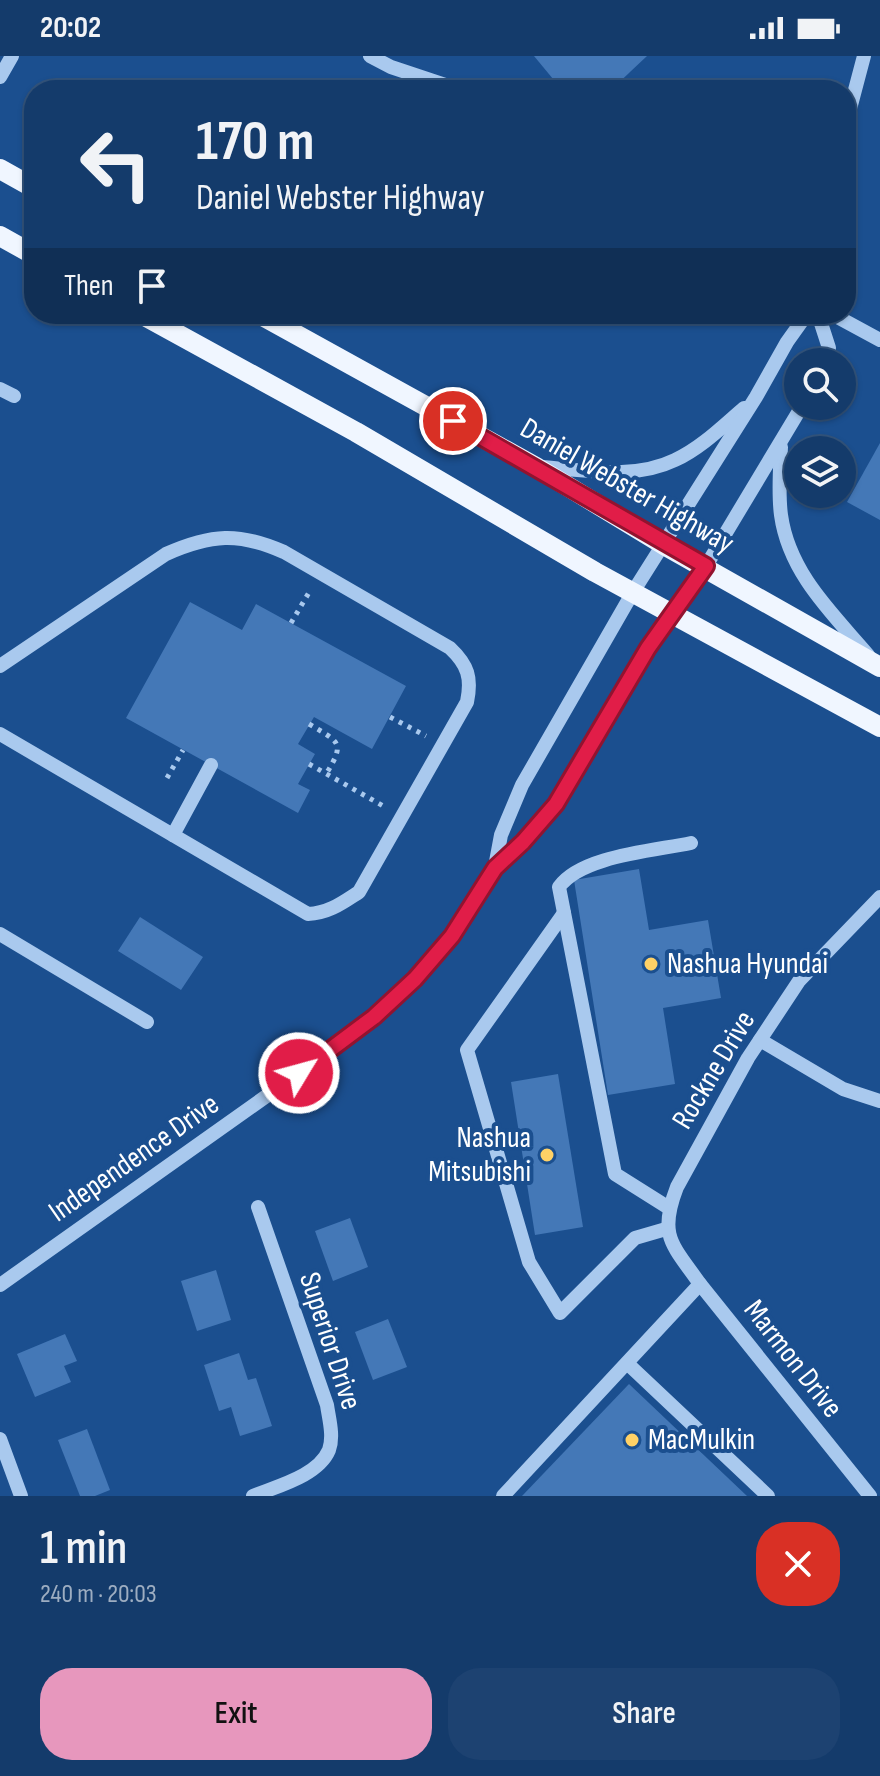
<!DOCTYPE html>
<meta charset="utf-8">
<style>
body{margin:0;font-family:"Sofia Sans Condensed",sans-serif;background:#1d4271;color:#f1f3f6;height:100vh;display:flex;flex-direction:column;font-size:30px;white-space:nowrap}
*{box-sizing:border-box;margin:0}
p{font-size:26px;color:#9dadc1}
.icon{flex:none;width:44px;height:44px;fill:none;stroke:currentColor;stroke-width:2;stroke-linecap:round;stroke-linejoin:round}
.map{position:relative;height:1440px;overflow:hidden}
.panel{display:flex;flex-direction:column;background:#143b6b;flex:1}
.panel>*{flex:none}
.guide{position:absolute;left:24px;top:24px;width:832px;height:244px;border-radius:32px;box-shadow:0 2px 6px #0004,0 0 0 2px #33557e;background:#143b6b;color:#f1f3f6;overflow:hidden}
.fabs{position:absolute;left:784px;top:292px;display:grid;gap:16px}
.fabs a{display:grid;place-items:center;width:72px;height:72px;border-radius:50%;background:#143b6b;box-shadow:0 2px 6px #0004,0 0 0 2px #33557e;font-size:40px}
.pin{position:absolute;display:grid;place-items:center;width:68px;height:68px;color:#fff;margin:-34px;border:4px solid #fff;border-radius:50%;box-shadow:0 2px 8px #0007}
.me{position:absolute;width:88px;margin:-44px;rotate:53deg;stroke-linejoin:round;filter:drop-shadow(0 0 6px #0008)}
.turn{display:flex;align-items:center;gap:28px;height:168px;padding:0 40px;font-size:36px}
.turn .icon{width:104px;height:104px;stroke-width:2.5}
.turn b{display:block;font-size:56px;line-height:68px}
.then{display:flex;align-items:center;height:76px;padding:0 40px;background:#0003;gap:16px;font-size:30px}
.round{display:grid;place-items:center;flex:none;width:84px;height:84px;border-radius:32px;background:#1d4271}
.head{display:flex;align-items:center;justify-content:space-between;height:136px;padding:0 40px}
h1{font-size:48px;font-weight:600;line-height:60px}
.primary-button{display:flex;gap:16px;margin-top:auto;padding:16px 40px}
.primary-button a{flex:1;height:92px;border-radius:32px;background:#e797bd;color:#111;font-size:32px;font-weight:600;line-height:92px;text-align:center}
.primary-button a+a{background:#1d4271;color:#f1f3f6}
.status{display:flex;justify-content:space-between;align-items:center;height:56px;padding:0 40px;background:#143b6b;direction:ltr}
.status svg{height:22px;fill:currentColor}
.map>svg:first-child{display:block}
.building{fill:#4478b7}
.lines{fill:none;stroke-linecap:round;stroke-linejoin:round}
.path{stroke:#a9c9ee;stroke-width:5;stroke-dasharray:4 6;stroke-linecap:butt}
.minor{stroke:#a9c9ee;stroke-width:14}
.major{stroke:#f0f6ff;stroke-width:20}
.route-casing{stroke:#92132f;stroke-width:20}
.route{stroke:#e11d48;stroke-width:14}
.poi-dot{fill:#ffd166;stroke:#1b4f8f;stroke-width:3}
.labels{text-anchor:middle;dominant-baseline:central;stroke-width:8;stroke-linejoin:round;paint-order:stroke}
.street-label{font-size:30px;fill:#fff;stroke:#1b4f8f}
.poi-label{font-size:30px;fill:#fff;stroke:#1b4f8f;text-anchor:start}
</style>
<div class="status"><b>20:02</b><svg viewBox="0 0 49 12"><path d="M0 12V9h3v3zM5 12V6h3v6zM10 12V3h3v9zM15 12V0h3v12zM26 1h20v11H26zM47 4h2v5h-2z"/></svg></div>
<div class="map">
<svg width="880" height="1440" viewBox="0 0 880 1440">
<rect width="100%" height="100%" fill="#1b4f8f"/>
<g class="building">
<path d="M534 0H647L612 33 558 29Z"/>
<path d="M544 258H563L558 266Z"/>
<path d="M880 387V464L847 446Z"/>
<path d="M190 546 242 574 256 548 406 630 372 693 314 661 298 688 315 698 298 728 310 734 298 757 126 662Z"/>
<path d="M639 813 649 874 708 864 721 942 663 952 675 1028 608 1039 574 824Z"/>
<path d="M140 861 203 901 181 934 118 895Z"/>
<path d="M558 1018 583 1171 535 1179 511 1026Z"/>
<path d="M350 1162 368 1211 333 1225 315 1175Z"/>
<path d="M216 1214 231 1264 197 1275 181 1225Z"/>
<path d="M388 1263 407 1311 373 1324 355 1276Z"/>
<path d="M65 1278 77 1305 64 1310 71 1326 35 1341 17 1298Z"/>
<path d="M239 1297 248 1324 256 1322 272 1370 240 1380 231 1351 219 1355 204 1309Z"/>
<path d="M629 1328 747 1440H522Z"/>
<path d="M87 1373 110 1434 95 1440H80L58 1384Z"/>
</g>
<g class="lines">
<g class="path">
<path d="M291 567 311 533"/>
<path d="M390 661 426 680"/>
<path d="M309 668C339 686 346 686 326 718"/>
<path d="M309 708 385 751"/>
<path d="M167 722 183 694"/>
</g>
<g class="minor">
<path d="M370 0 391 11 460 34"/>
<path d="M0 21 12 0"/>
<path d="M846 68 864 0"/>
<path d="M818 258 829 292 826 306"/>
<path d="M832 258 880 284"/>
<path d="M0 333 14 340"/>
<path d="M781 391C780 414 778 437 781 459 789 517 832 557 868 599"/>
<path d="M541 411C585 414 634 424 675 404 701 392 723 370 744 352"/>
<path d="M0 610 166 498C211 478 239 476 284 496L450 592C468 609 472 622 467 646L359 836C342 847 329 857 308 858L0 678"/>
<path d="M173 779 211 709"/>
<path d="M495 811 501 779 522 729 633 536 756 341 787 286 807 258"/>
<path d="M564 857 467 994 529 1206 560 1257 635 1182 666 1173"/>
<path d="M0 878 147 966"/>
<path d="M760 984 843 1033 880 1045"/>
<path d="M669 1152 615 1118 559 831C581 800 653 795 691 787"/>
<path d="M0 1229 299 1017 374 961 415 923 452 880 495 812 523 786 556 748 648 592 706 510 802 350"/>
<path d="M628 1308 768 1440"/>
<path d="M0 1383 21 1440"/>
<path d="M253 1440C277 1430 318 1420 329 1394 334 1380 329 1363 327 1349L258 1151"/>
<path d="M503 1440 700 1228"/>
<path d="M870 1440 700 1228C672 1188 658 1180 677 1131L748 1002 799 925 880 841"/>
</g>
<g class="major">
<path d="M0 113 34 132"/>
<path d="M0 180 34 199"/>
<path d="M141 258 356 376 595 516 880 671"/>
<path d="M259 258 536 411 664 489 880 611"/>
</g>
</g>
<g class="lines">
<defs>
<path id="route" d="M299 1017 374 961 415 923 452 880 495 812 523 786 556 748 648 592 706 510 453 365"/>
</defs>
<use href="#route" class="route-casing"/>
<use href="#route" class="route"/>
</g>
<g class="poi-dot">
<circle cx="651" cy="908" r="8"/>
<circle cx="547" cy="1099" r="8"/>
<circle cx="632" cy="1384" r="8"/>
</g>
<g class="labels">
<g class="street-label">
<text transform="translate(627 430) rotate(30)">Daniel Webster Highway</text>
<text transform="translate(714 1014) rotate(-59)">Rockne Drive</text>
<text transform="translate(134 1102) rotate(-35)">Independence Drive</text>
<text transform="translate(330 1285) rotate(72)">Superior Drive</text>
<text transform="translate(793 1303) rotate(52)">Marmon Drive</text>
</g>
<g class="poi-label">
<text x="667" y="908">Nashua Hyundai</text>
<text x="531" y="1082" text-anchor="end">Nashua<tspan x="531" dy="34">Mitsubishi</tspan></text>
<text x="648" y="1384">MacMulkin</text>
</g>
</g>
</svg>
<div class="fabs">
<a><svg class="icon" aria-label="search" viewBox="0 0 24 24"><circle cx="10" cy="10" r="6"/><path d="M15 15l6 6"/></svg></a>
<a><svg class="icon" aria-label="layers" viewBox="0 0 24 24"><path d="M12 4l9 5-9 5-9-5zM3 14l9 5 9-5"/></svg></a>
</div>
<div class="pin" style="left:453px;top:365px;background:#d93025"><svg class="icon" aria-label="arrive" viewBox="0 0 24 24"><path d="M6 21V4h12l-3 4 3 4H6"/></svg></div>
<svg class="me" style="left:299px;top:1017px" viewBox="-20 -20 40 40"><circle r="17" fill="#e11d48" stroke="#fff" stroke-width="3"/><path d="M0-11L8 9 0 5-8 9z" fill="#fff"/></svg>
<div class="guide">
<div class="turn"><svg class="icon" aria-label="left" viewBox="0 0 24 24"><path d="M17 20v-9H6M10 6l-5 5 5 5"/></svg><div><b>170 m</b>Daniel Webster Highway</div></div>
<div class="then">Then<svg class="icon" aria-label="arrive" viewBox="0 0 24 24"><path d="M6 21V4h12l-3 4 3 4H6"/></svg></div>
</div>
</div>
<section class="panel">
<div class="head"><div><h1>1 min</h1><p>240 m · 20:03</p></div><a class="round" style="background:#d93025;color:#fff"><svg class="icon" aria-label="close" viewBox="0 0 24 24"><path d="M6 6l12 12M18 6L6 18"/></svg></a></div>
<div class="primary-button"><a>Exit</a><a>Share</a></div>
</section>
